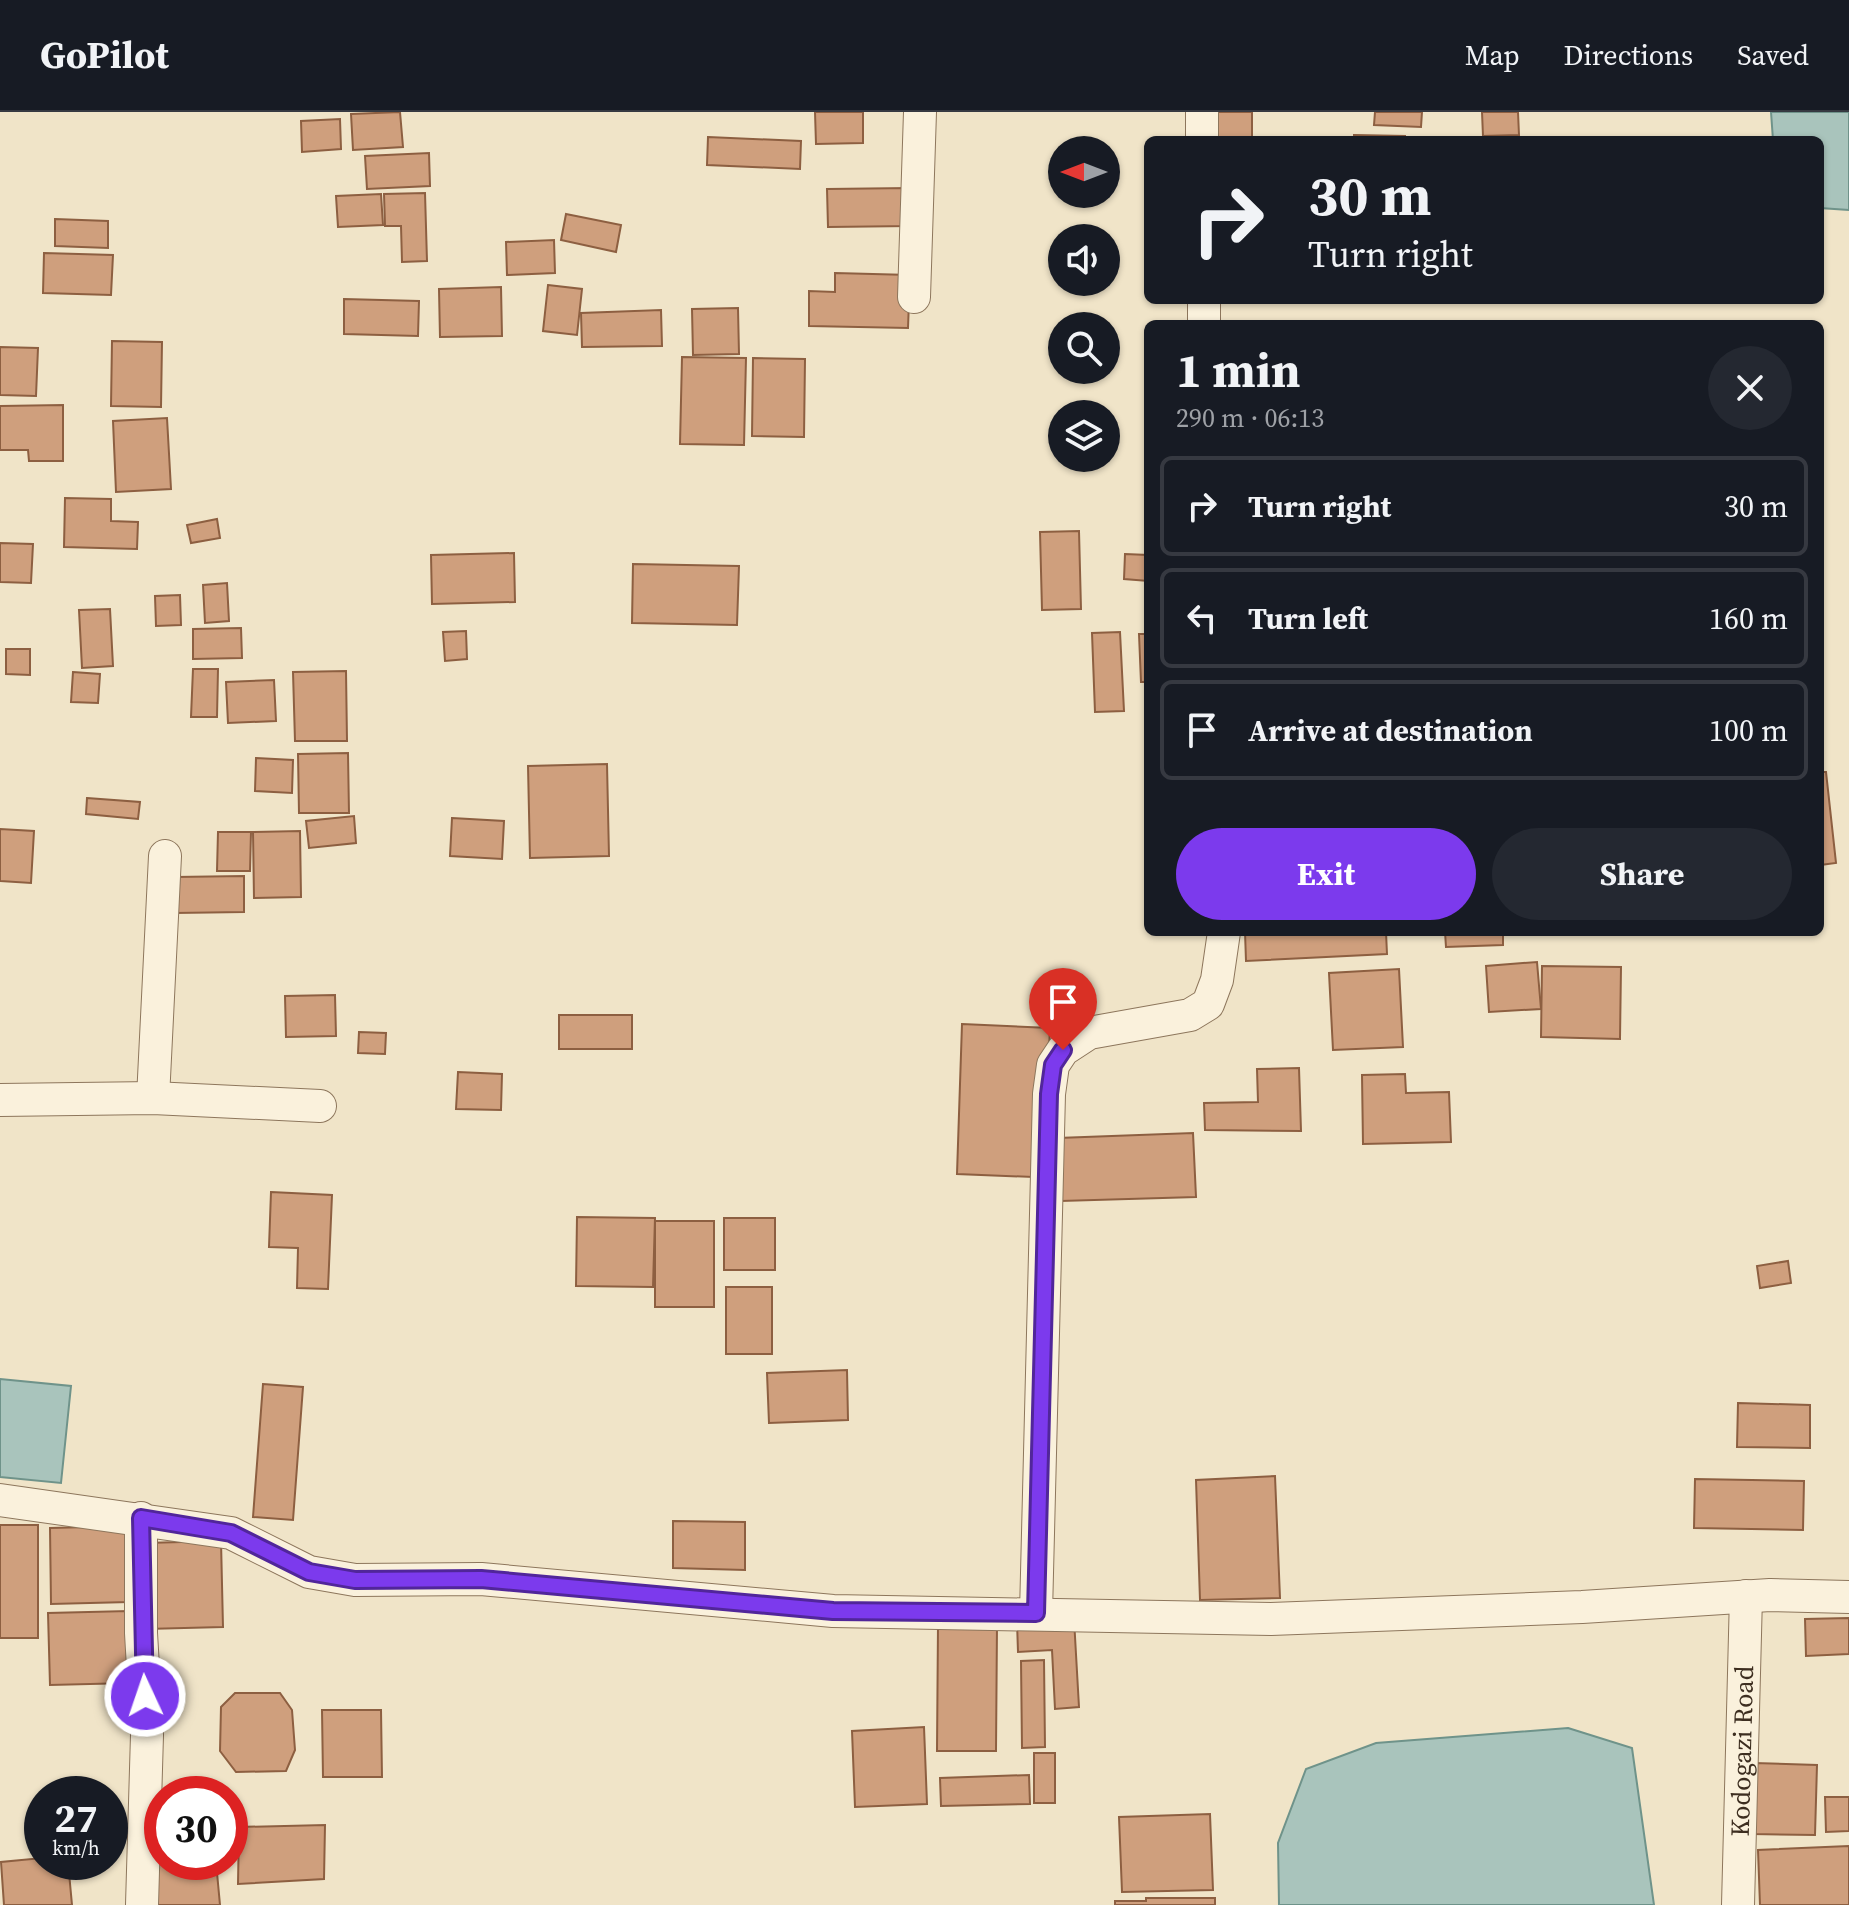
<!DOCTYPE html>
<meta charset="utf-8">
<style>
body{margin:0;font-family:"Source Serif 4",serif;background:#242831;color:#f1f3f6;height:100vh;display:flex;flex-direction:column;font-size:30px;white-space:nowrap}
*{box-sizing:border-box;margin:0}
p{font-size:26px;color:#9ea1a6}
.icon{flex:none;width:44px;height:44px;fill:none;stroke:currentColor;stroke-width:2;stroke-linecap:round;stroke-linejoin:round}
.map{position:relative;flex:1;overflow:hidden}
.sheet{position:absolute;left:1144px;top:208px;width:680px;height:616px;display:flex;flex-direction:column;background:#171b24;border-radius:12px;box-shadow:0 2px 6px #0004}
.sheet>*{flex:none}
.guide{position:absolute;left:1144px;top:24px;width:680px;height:168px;border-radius:12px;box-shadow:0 2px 6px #0004;background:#171b24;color:#f1f3f6;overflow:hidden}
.needle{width:52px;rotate:270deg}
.buttons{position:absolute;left:1048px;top:24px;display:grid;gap:16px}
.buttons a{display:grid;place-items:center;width:72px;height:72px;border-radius:50%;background:#171b24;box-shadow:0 2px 6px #0004;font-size:40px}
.speed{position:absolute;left:24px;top:1664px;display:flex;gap:16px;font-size:40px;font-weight:700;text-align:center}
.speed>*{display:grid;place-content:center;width:104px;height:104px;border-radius:50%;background:#171b24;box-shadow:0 2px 6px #0004;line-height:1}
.speed small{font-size:20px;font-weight:400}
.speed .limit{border:12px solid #d22;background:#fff;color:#111}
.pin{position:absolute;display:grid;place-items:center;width:68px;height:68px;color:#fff;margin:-82px -34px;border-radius:50% 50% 50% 0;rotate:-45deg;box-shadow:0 0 8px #0007}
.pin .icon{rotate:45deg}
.me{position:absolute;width:88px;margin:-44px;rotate:357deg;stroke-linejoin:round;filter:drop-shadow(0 0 6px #0008)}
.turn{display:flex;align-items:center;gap:28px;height:168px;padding:0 32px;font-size:36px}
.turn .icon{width:104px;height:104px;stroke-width:2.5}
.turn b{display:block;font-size:56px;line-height:68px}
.round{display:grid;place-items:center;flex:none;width:84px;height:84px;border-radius:42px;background:#242831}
.headline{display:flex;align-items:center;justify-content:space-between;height:136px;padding:0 32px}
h1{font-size:48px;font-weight:700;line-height:60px}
.action{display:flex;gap:16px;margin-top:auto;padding:16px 32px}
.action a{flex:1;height:92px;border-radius:48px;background:#7c3aed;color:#fff;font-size:32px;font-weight:700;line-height:92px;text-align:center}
.action a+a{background:#242831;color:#f1f3f6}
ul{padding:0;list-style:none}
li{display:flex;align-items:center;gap:24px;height:100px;margin:0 16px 12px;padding:0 16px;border:4px solid #363941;border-radius:12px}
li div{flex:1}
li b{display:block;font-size:30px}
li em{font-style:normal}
header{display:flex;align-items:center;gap:48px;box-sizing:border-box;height:112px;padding:0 40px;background:#171b24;border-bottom:2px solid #363941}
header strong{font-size:38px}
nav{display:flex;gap:44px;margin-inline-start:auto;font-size:28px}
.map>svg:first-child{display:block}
.water{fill:#a9c4bc;stroke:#6f938a;stroke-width:2}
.building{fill:#cf9f7d;stroke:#8d5f41;stroke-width:2}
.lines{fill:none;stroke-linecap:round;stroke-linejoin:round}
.street-casing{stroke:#8d765c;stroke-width:34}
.street{stroke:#faf1dc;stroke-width:32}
.route-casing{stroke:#51269a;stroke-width:20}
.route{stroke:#7c3aed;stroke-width:14}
.labels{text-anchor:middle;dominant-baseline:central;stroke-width:6;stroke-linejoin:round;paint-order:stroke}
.street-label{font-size:26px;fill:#3d2e20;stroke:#f7eed8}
</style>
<header>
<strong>GoPilot</strong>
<nav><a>Map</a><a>Directions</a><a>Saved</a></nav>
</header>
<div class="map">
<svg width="1849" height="1793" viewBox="0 0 1849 1793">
<rect width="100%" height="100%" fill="#f0e4c8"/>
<g class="water">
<path d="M1771 0H1849V98L1820 96V28H1773Z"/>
<path d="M0 1267 71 1274 61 1371 0 1365Z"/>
<path d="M1568 1616 1632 1636 1654 1793H1279L1278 1731 1306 1657 1376 1631Z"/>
</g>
<g class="building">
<path d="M400 0 403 35 353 38 351 2Z"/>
<path d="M815 0H863V31L816 32Z"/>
<rect x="1218" y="0" width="34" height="28"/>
<path d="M1375 0H1422L1421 15 1374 13Z"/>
<path d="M1482 0H1518L1519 23 1483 24Z"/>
<path d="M340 7 341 37 302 40 301 9Z"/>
<path d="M1354 23 1405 24V28H1354Z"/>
<path d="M708 25 801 29 800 57 707 53Z"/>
<path d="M429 41 430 74 367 77 365 44Z"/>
<path d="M910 76V114L828 115 827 77Z"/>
<path d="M425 81 427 149 402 150 401 114H385L384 82Z"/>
<path d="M381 82 383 113 338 115 336 84Z"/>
<path d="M566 102 621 113 616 140 561 128Z"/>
<path d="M55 107 108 109V136L55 134Z"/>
<path d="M554 128 555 161 507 163 506 130Z"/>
<path d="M44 141 113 143 111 183 43 181Z"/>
<path d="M835 161 910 163 908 216 809 214V179L835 180Z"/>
<path d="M548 173 582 177 577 223 543 219Z"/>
<path d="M501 175 502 224 440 225 439 177Z"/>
<path d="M344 187 419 189 418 224 344 222Z"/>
<path d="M738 196 739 242 693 243 692 197Z"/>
<path d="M661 198 662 234 582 235 581 201Z"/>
<path d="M112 229 162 230 161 295 111 294Z"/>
<path d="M0 235 38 236 36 284 0 283Z"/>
<path d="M682 245 746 246 744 333 680 332Z"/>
<path d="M753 246 805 247 804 325 752 324Z"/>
<path d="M63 293V349H29L28 338H0V294Z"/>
<path d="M167 306 171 377 116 380 113 309Z"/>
<path d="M65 386 111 387V409L138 410 137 437 64 435Z"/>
<path d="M217 407 220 426 191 431 187 413Z"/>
<path d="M1079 419 1081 497 1042 498 1040 420Z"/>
<path d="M0 431 33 432 31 471 0 470Z"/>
<path d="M514 441 515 490 432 492 431 443Z"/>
<path d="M1125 442 1148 443V469L1124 467Z"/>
<path d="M633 452 739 454 737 513 632 511Z"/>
<path d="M227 471 229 509 205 511 203 473Z"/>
<path d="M180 483 181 513 156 514 155 484Z"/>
<path d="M110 497 113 554 82 556 79 498Z"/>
<path d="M241 516 242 546 193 547V517Z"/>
<path d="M466 519 467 547 445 549 443 520Z"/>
<path d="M1120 520 1124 599 1095 600 1092 521Z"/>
<path d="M1139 522H1148V570H1141Z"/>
<path d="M6 537H30V563L6 562Z"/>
<path d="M193 557H218L217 605H191Z"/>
<path d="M346 559 347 629H295L293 560Z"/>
<path d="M73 560 100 562 98 591 71 590Z"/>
<path d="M274 568 276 609 228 611 226 570Z"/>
<path d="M348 641 349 701H299L298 642Z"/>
<path d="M256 646 293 648 292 681 255 679Z"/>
<path d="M607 652 609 744 530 746 528 654Z"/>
<path d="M1820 660H1826L1836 751 1820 753Z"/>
<path d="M87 686 140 690 138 707 86 702Z"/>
<path d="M354 704 356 731 309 736 306 709Z"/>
<path d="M452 706 504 709 502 747 450 744Z"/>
<path d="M0 717 34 719 31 771 0 769Z"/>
<path d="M300 719 301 785 254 786 253 720Z"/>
<path d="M218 720H251L250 759H217Z"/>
<path d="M244 764V800L175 801V765Z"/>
<path d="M1245 820H1386L1387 842 1246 849Z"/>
<path d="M1445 820H1503V833L1446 835Z"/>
<path d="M1537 850 1541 897 1489 900 1486 854Z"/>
<path d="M1542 854 1621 855 1620 927 1541 925Z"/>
<path d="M1399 857 1403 935 1333 938 1329 861Z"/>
<path d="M335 883 336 924 286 925 285 884Z"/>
<rect x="559" y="903" width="73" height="34"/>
<path d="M962 912 1050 916 1048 958 1033 1065 957 1062Z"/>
<path d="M359 920 386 921 385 942 358 941Z"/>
<path d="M1299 956 1301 1019 1205 1018 1204 991 1258 990 1257 957Z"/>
<path d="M458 960 502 962 501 998 456 997Z"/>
<path d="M1405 962 1406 981 1449 980 1451 1030 1363 1032 1362 963Z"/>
<path d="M1193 1021 1196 1085 1061 1089 1058 1026Z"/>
<path d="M271 1080 332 1083 328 1177 297 1176 298 1136 269 1135Z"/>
<path d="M577 1105 655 1106 653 1175 576 1174Z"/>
<rect x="724" y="1106" width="51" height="52"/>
<rect x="655" y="1109" width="59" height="86"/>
<path d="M1788 1149 1791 1171 1760 1176 1757 1154Z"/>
<rect x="726" y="1175" width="46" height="67"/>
<path d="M847 1258 848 1308 769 1311 767 1261Z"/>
<path d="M263 1272 303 1275 293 1408 253 1405Z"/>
<path d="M1738 1291 1810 1293V1336L1737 1335Z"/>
<path d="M1275 1364 1280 1486 1200 1488 1196 1368Z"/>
<path d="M1695 1367 1804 1369 1803 1418 1694 1416Z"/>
<path d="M673 1409 745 1410V1458L673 1456Z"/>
<rect x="0" y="1413" width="38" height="113"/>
<path d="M127 1414 129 1490 51 1492 50 1416Z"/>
<path d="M221 1429 223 1515 146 1517 144 1431Z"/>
<path d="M129 1499 130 1571 50 1573 48 1501Z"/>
<path d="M1849 1506V1542L1806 1544 1805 1507Z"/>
<path d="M1074 1507 1079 1595 1055 1597 1052 1538 1018 1540 1017 1510Z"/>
<path d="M938 1513H997L996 1639H937Z"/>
<path d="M1044 1548 1045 1635 1022 1636 1021 1549Z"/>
<path d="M235 1581H280L292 1598 295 1638 286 1659 236 1660 220 1639 221 1595Z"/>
<path d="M322 1598H381L382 1665H323Z"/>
<path d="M924 1615 927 1692 855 1695 852 1619Z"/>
<rect x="1034" y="1641" width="21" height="50"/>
<path d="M1754 1651 1817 1653 1815 1723 1752 1722Z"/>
<path d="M1029 1663 1030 1692 941 1694 940 1666Z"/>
<path d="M1825 1685H1849V1719L1826 1720Z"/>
<path d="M1210 1702 1213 1778 1122 1780 1119 1705Z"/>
<path d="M325 1713 324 1767 238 1772 239 1715Z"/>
<path d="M162 1725V1750H216L220 1793H158L152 1726Z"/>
<path d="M1849 1734V1793H1760L1758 1738Z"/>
<path d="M42 1746V1750H68L72 1793H4L1 1750Z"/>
<path d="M1146 1786H1215V1793H1115V1789H1146Z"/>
</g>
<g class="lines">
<defs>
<g id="street">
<path d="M1202 0V28"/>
<path d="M914 185 920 0"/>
<path d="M1204 188V212"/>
<path d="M153 986 165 744"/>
<path d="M0 988 153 986 320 994"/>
<path d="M0 1388 231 1421 309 1460 355 1468 481 1467 833 1499 1271 1507 1582 1495 1770 1483 1849 1485"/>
<path d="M141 1406V1521L147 1623 142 1793"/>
<path d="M1036 1501 1049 982 1053 953 1063 938 1089 921 1190 903 1208 892 1217 868 1224 820"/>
<path id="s1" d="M1738 1793 1746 1484"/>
</g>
</defs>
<use href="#street" class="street-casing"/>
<use href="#street" class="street"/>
</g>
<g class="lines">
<defs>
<path id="route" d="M145 1584 141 1406 231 1421 309 1460 355 1468 481 1467 833 1499 1036 1501 1049 982 1053 953 1063 938"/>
</defs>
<use href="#route" class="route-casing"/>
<use href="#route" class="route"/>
</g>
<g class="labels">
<g class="street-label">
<text stroke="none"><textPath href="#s1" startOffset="154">Kodogazi Road</textPath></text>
</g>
</g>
</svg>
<div class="buttons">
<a><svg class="needle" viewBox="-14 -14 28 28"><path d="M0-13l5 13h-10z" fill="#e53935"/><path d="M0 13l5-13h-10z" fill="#9ea1a6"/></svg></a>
<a><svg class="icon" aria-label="sound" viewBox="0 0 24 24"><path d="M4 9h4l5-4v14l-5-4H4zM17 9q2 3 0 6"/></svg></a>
<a><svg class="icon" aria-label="search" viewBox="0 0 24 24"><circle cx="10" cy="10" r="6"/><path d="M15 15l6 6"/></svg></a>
<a><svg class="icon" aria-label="layers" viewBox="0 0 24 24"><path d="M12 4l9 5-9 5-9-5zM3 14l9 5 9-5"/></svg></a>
</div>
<div class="speed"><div>27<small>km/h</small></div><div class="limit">30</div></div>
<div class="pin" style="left:1063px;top:938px;background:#d93025"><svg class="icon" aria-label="arrive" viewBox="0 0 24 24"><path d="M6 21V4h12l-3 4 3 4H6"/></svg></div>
<svg class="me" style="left:145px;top:1584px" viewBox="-20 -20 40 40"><circle r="17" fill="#7c3aed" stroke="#fff" stroke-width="3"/><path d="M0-11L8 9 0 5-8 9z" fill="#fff"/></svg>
<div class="guide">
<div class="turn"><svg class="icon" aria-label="right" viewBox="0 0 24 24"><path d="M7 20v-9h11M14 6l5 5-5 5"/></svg><div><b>30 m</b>Turn right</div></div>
</div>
<section class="sheet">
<div class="headline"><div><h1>1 min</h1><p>290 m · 06:13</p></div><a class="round"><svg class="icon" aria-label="close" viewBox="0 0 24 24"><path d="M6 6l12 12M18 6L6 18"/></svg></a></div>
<ul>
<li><svg class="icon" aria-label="right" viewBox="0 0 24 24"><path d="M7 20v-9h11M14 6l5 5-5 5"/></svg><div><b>Turn right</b></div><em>30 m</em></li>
<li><svg class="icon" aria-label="left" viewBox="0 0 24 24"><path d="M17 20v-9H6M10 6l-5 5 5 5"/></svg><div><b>Turn left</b></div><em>160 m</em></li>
<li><svg class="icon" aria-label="arrive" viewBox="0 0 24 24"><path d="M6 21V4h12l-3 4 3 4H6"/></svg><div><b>Arrive at destination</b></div><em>100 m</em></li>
</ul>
<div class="action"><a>Exit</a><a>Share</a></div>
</section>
</div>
